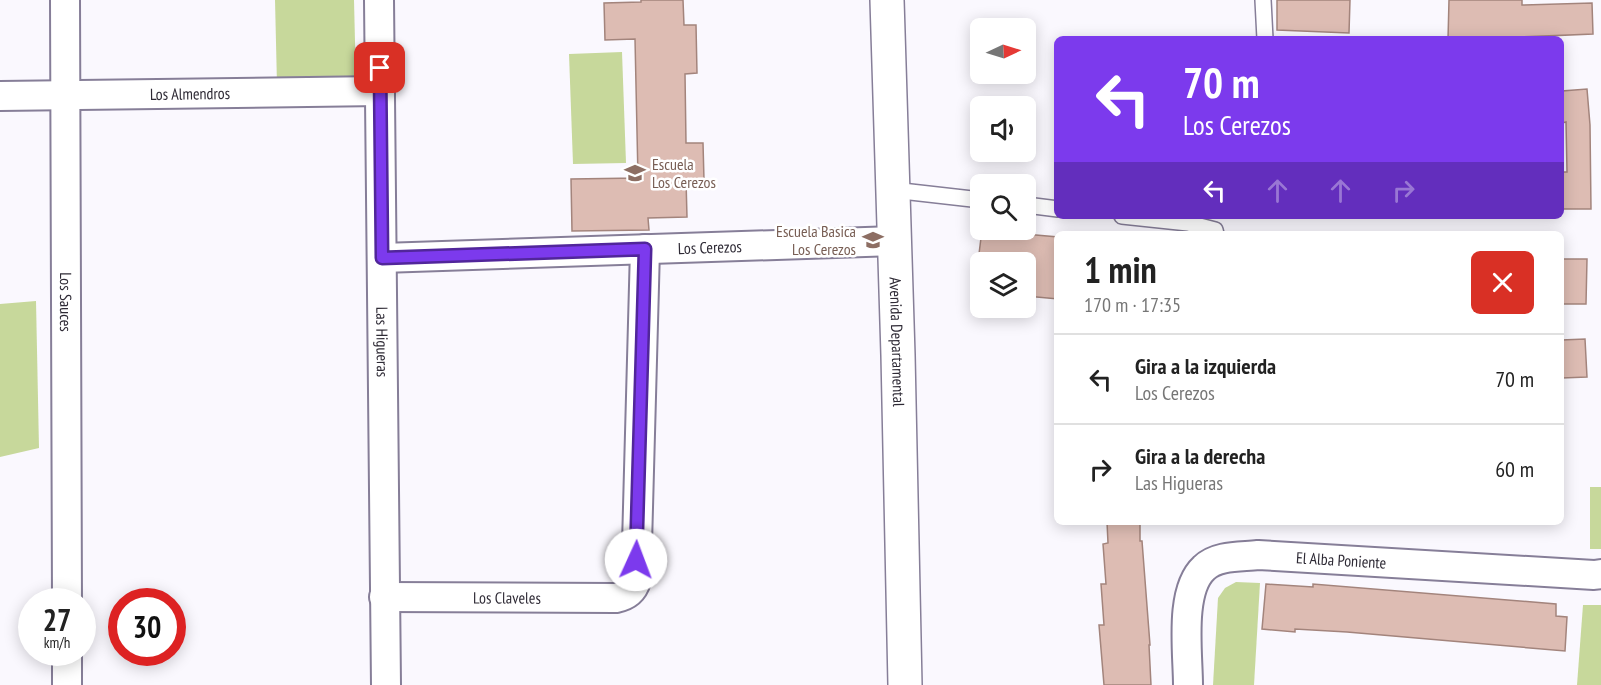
<!DOCTYPE html>
<html lang="es">
<meta charset="utf-8">
<style>
body{margin:0;font-family:"PT Sans Narrow",sans-serif;background:#f6f6f6;color:#222;height:100vh;display:flex;flex-direction:column;font-size:22px;white-space:nowrap}
*{box-sizing:border-box;margin:0}
p{font-size:20px;color:#767676}
.icon{flex:none;width:33px;height:33px;fill:none;stroke:currentColor;stroke-width:2;stroke-linecap:round;stroke-linejoin:round}
.map{position:relative;flex:1;overflow:hidden}
.panel{position:absolute;left:1054px;top:231px;width:510px;height:294px;display:flex;flex-direction:column;background:#fff;border-radius:9px;box-shadow:0 3px 15px #0003}
.panel>*{flex:none}
.banner{position:absolute;left:1054px;top:36px;width:510px;height:183px;border-radius:9px;box-shadow:0 3px 15px #0003;background:#7c3aed;color:#fff;overflow:hidden}
.needle{width:39px;rotate:86deg}
.controls{position:absolute;left:970px;top:18px;display:grid;gap:12px}
.controls a{display:grid;place-items:center;width:66px;height:66px;border-radius:9px;background:#fff;box-shadow:0 3px 15px #0003;font-size:30px}
.speed{position:absolute;left:18px;top:588px;display:flex;gap:12px;font-size:30px;font-weight:700;text-align:center}
.speed>*{display:grid;place-content:center;width:78px;height:78px;border-radius:50%;background:#fff;box-shadow:0 3px 15px #0003;line-height:1}
.speed small{font-size:15px;font-weight:400}
.speed .limit{border:9px solid #d22;background:#fff;color:#111}
.pin{position:absolute;display:grid;place-items:center;width:51px;height:51px;color:#fff;margin:-26px;border-radius:12px;box-shadow:0 3px 9px #0006}
.me{position:absolute;width:66px;margin:-33px;rotate:2deg;stroke-linejoin:round;filter:drop-shadow(0 0 4px #0008)}
.turn{display:flex;align-items:center;gap:21px;height:126px;padding:0 30px;font-size:27px}
.turn .icon{width:78px;height:78px;stroke-width:2.5}
.turn b{display:block;font-size:42px;line-height:51px}
.lanes{display:flex;align-items:center;height:57px;padding:0 30px;background:#0003;justify-content:center;gap:30px;direction:ltr}
.lanes .off{opacity:.35}
.round{display:grid;place-items:center;flex:none;width:63px;height:63px;border-radius:9px;background:#f6f6f6}
.headline{display:flex;align-items:center;justify-content:space-between;height:102px;padding:0 30px}
h1{font-size:36px;font-weight:600;line-height:45px}
ul{padding:0;list-style:none}
li{display:flex;align-items:center;gap:18px;height:90px;padding:0 30px;border-top:2px solid #e0e0e0}
li div{flex:1}
li b{display:block;font-size:22px}
li em{font-style:normal}
.map>svg:first-child{display:block}
.green{fill:#c7d89b}
.building{fill:#ddbcb3;stroke:#a3847c;stroke-width:1.5}
.lines{fill:none;stroke-linecap:round;stroke-linejoin:round}
.service-casing{stroke:#867e98;stroke-width:18}
.minor-casing{stroke:#867e98;stroke-width:32}
.tertiary-casing{stroke:#867e98;stroke-width:36}
.service{stroke:#fff;stroke-width:15}
.minor{stroke:#fff;stroke-width:28}
.tertiary{stroke:#fff;stroke-width:33}
.route-casing{stroke:#51269a;stroke-width:15}
.route{stroke:#7c3aed;stroke-width:10}
.labels{text-anchor:middle;dominant-baseline:central;stroke-width:5;stroke-linejoin:round;paint-order:stroke}
.street-label{font-size:16px;fill:#2e2a35;stroke:#fff}
.education-label{font-size:16px;fill:#785e54;stroke:#fff;text-anchor:start}
</style>
<div class="map">
<svg width="1601" height="685" viewBox="0 0 1601 685">
<rect width="100%" height="100%" fill="#faf8fe"/>
<g class="green">
<path d="M275 0H354L356 83 277 85Z"/>
<path d="M622 52 626 163 573 164 569 54Z"/>
<path d="M36 301 39 448 0 457V304Z"/>
<rect x="1590" y="487" width="11" height="62"/>
<path d="M1236 582 1260 583 1254 685H1213L1218 598 1225 588Z"/>
<path d="M1583 605H1601V685H1577Z"/>
</g>
<g class="building">
<path d="M641 0H683L684 25H696L697 73 685 74 686 143H703L704 180H686L687 217 648 218 649 230 572 231 571 179 638 178 635 39 605 40 604 3 641 2Z"/>
<path d="M1277 0H1350L1349 33 1277 30Z"/>
<path d="M1449 0H1522V5L1592 3 1593 34 1521 37V39H1448Z"/>
<path d="M1587 89 1590 125 1591 209H1562V172H1567L1566 122 1562 123V91Z"/>
<path d="M982 230 1058 237V299L1026 296V262H978Z"/>
<path d="M1562 259H1587L1586 304H1563V292H1562Z"/>
<path d="M1585 339 1587 377 1562 378V340Z"/>
<path d="M1107 522H1140V541H1142L1150 645H1149L1151 685H1104L1099 625H1104L1101 584H1106L1103 544 1108 543Z"/>
<path d="M1266 584 1313 587V584L1556 604V616L1567 617 1565 651 1347 632 1295 629V632L1262 629Z"/>
</g>
<g class="lines">
<defs>
<g id="service">
<path d="M1263 0 1265 39"/>
<path d="M893 190 981 200"/>
<path d="M1026 205 1058 209"/>
<path d="M1122 216 1188 223 1215 230 1216 234"/>
</g>
<g id="minor">
<path id="s1" d="M65 0 67 602"/>
<path id="s2" d="M379 0 386 685"/>
<path id="s3" d="M0 96 380 91"/>
<path id="s4" d="M382 258 895 241"/>
<path id="s5" d="M384 597 616 598C626 596 633 591 636 581L645 249"/>
<path d="M67 652V685"/>
<path id="s6" d="M1188 685C1188 653 1179 591 1204 568 1217 555 1241 557 1258 555L1594 575 1601 574"/>
</g>
<g id="tertiary">
<path id="s7" d="M887 0 898 355 905 685"/>
</g>
</defs>
<use href="#service" class="service-casing"/>
<use href="#minor" class="minor-casing"/>
<use href="#tertiary" class="tertiary-casing"/>
<use href="#service" class="service"/>
<use href="#minor" class="minor"/>
<use href="#tertiary" class="tertiary"/>
</g>
<g class="lines">
<defs>
<path id="route" d="M380 68 382 258 645 249 636 560"/>
</defs>
<use href="#route" class="route-casing"/>
<use href="#route" class="route"/>
</g>
<defs>
<symbol id="school-bare" viewBox="-9 -9 18 18"><path d="M0-5L7-2L0 1L-7-2ZM-4 1L0 2.5L4 1V4Q0 6-4 4Z" fill="#8d6e63" stroke="#fff" stroke-width="2.5" paint-order="stroke"/></symbol>
</defs>
<g fill-rule="evenodd">
<use href="#school-bare" x="620" y="158" width="30" height="30"/>
<use href="#school-bare" x="858" y="225" width="30" height="30"/>
</g>
<g class="labels">
<g class="street-label">
<text stroke="none"><textPath href="#s3" startOffset="190">Los Almendros</textPath></text>
<text stroke="none"><textPath href="#s4" startOffset="328">Los Cerezos</textPath></text>
<text stroke="none"><textPath href="#s1" startOffset="302">Los Sauces</textPath></text>
<text stroke="none"><textPath href="#s7" startOffset="342">Avenida Departamental</textPath></text>
<text stroke="none"><textPath href="#s2" startOffset="342">Las Higueras</textPath></text>
<text stroke="none"><textPath href="#s6" startOffset="261">El Alba Poniente</textPath></text>
<text stroke="none"><textPath href="#s5" startOffset="123">Los Claveles</textPath></text>
</g>
<g class="education-label">
<text x="652" y="164">Escuela<tspan x="652" dy="18">Los Cerezos</tspan></text>
<text x="856" y="231" text-anchor="end">Escuela Basica<tspan x="856" dy="18">Los Cerezos</tspan></text>
</g>
</g>
</svg>
<div class="controls">
<a><svg class="needle" viewBox="-14 -14 28 28"><path d="M0-13l5 13h-10z" fill="#e53935"/><path d="M0 13l5-13h-10z" fill="#767676"/></svg></a>
<a><svg class="icon" aria-label="sound" viewBox="0 0 24 24"><path d="M4 9h4l5-4v14l-5-4H4zM17 9q2 3 0 6"/></svg></a>
<a><svg class="icon" aria-label="search" viewBox="0 0 24 24"><circle cx="10" cy="10" r="6"/><path d="M15 15l6 6"/></svg></a>
<a><svg class="icon" aria-label="layers" viewBox="0 0 24 24"><path d="M12 4l9 5-9 5-9-5zM3 14l9 5 9-5"/></svg></a>
</div>
<div class="speed"><div>27<small>km/h</small></div><div class="limit">30</div></div>
<div class="pin" style="left:380px;top:68px;background:#d93025"><svg class="icon" aria-label="arrive" viewBox="0 0 24 24"><path d="M6 21V4h12l-3 4 3 4H6"/></svg></div>
<svg class="me" style="left:636px;top:560px" viewBox="-20 -20 40 40"><circle r="19" fill="#fff"/><path d="M0-13L10 11 0 6-10 11z" fill="#7c3aed"/></svg>
<div class="banner">
<div class="turn"><svg class="icon" aria-label="left" viewBox="0 0 24 24"><path d="M17 20v-9H6M10 6l-5 5 5 5"/></svg><div><b>70 m</b>Los Cerezos</div></div>
<div class="lanes"><svg class="icon" aria-label="left" viewBox="0 0 24 24"><path d="M17 20v-9H6M10 6l-5 5 5 5"/></svg><svg class="icon off" aria-label="ahead" viewBox="0 0 24 24"><path d="M12 20V5M6 11l6-6 6 6"/></svg><svg class="icon off" aria-label="ahead" viewBox="0 0 24 24"><path d="M12 20V5M6 11l6-6 6 6"/></svg><svg class="icon off" aria-label="right" viewBox="0 0 24 24"><path d="M7 20v-9h11M14 6l5 5-5 5"/></svg></div>
</div>
<section class="panel">
<div class="headline"><div><h1>1 min</h1><p>170 m · 17:35</p></div><a class="round" style="background:#d93025;color:#fff"><svg class="icon" aria-label="close" viewBox="0 0 24 24"><path d="M6 6l12 12M18 6L6 18"/></svg></a></div>
<ul>
<li><svg class="icon" aria-label="left" viewBox="0 0 24 24"><path d="M17 20v-9H6M10 6l-5 5 5 5"/></svg><div><b>Gira a la izquierda</b><p>Los Cerezos</p></div><em>70 m</em></li>
<li><svg class="icon" aria-label="right" viewBox="0 0 24 24"><path d="M7 20v-9h11M14 6l5 5-5 5"/></svg><div><b>Gira a la derecha</b><p>Las Higueras</p></div><em>60 m</em></li>
</ul>
</section>
</div>
